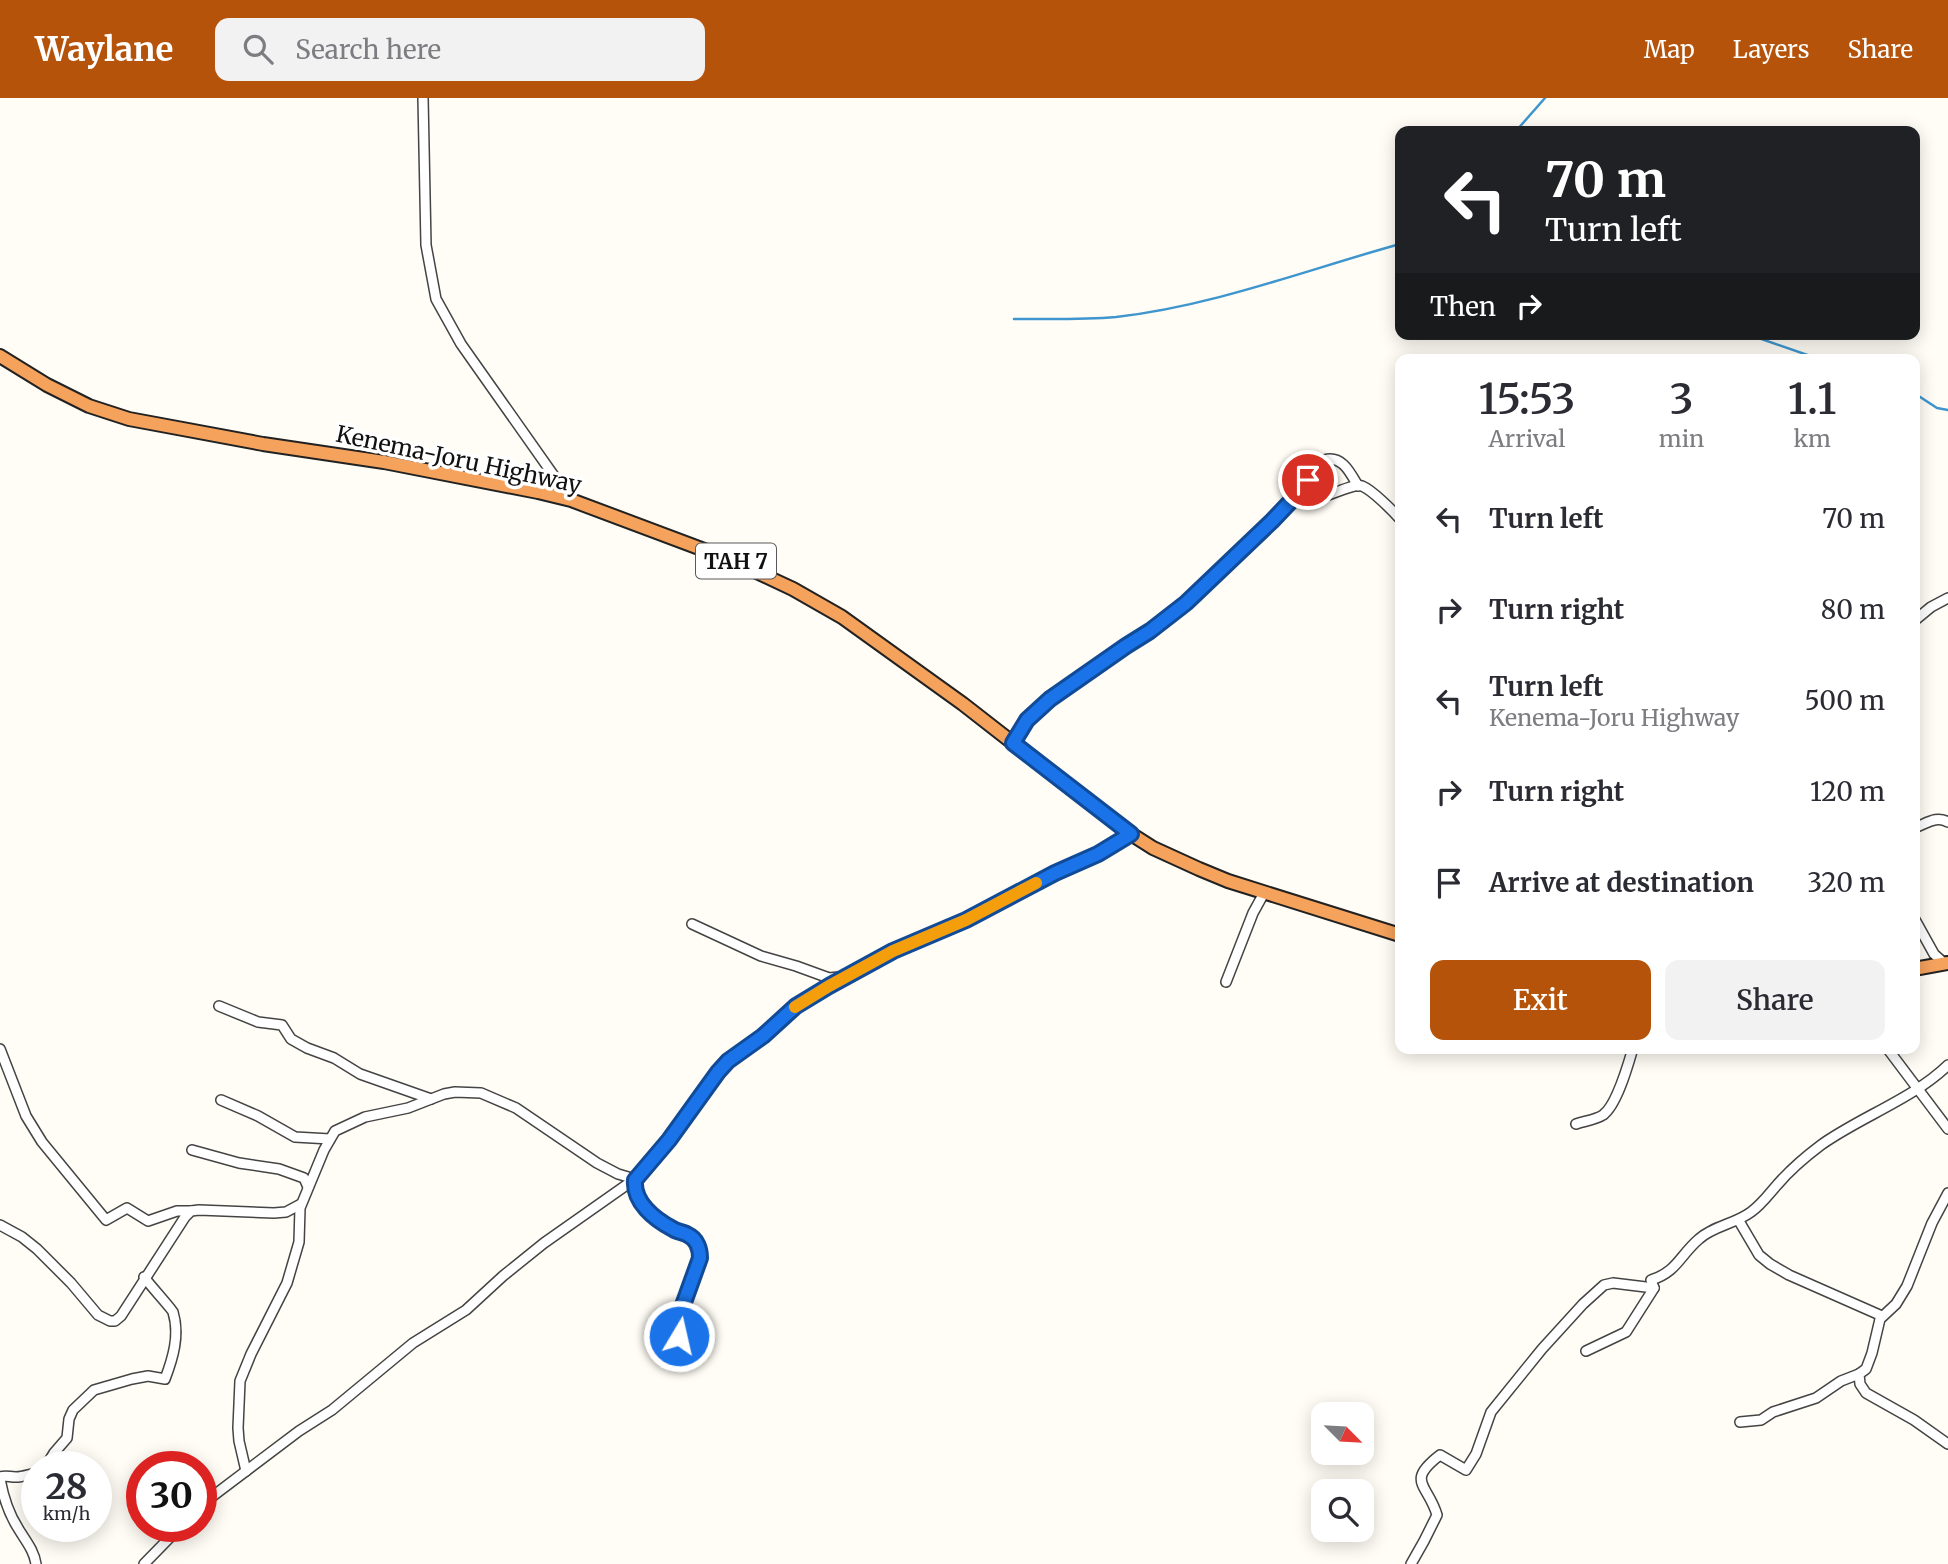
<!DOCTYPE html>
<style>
body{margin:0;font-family:Merriweather,serif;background:#f2f2f3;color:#2b2b33;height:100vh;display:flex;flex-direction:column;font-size:26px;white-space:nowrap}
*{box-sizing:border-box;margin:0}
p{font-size:23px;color:#7c7c81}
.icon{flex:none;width:38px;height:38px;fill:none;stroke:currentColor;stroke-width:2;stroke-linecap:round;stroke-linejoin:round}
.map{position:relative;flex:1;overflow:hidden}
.sheet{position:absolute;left:1395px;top:256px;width:525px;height:700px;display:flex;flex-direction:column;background:#fff;border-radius:14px;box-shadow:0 4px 18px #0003}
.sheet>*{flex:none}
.top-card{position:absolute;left:1395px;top:28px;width:525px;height:214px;border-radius:14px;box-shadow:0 4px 18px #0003;background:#202124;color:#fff;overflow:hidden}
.needle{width:46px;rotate:114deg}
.controls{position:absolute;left:1311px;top:1304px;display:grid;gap:14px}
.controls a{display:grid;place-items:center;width:63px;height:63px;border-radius:14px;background:#fff;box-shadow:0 4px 18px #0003;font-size:35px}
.speed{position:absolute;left:21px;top:1353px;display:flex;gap:14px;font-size:35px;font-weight:700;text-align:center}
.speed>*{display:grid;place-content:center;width:91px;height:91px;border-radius:50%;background:#fff;box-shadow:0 4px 18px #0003;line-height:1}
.speed small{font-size:18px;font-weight:400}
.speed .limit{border:10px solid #d22;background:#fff;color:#111}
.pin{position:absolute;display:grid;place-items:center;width:60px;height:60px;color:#fff;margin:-30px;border:4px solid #fff;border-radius:50%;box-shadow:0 2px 7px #0007}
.me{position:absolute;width:77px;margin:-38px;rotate:9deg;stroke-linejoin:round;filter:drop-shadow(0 0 5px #0008)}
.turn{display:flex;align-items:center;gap:24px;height:147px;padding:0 35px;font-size:32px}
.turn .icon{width:91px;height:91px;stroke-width:2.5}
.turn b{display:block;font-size:49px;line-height:60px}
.then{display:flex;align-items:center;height:66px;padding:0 35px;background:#0003;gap:14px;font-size:26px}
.eta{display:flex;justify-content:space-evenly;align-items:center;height:119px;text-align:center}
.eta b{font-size:42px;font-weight:600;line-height:49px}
.primary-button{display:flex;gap:14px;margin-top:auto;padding:14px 35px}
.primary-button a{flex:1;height:80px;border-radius:14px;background:#b45309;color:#fff;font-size:28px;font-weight:600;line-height:80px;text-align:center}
.primary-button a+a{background:#f2f2f3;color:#2b2b33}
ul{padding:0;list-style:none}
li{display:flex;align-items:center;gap:21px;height:91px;padding:0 35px}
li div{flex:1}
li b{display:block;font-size:26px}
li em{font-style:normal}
header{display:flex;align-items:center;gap:42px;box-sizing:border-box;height:98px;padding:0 35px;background:#b45309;color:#fff}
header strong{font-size:33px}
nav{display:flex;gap:38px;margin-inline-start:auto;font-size:24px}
.search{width:490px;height:63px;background:#f2f2f3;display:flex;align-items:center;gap:18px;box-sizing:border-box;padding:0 24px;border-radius:14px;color:#7c7c81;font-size:26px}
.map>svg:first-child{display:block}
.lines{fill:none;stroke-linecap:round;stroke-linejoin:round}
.stream{stroke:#3f96cf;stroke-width:2.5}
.minor-casing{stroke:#444;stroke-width:12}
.highway-casing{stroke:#222;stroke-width:16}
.minor{stroke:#fff;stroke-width:9}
.highway{stroke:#f5a25d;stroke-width:12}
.route-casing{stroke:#114b97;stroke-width:18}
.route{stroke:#1a73e8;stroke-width:12}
.slow{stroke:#f59e0b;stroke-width:12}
.labels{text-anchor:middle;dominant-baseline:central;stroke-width:7;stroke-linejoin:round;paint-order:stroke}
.shield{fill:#fff;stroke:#585858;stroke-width:2}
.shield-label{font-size:21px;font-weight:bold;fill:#111}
.street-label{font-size:23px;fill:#111;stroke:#fff}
</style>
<header>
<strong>Waylane</strong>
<div class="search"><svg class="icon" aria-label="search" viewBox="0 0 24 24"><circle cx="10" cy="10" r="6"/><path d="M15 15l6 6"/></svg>Search here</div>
<nav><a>Map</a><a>Layers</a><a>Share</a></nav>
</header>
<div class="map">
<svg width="1948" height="1466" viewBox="0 0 1948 1466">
<rect width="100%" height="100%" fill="#fffdf5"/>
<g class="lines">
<g class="stream">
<path d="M1516 33 1545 0"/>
<path d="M1014 221C1048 221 1082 222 1116 219 1213 208 1306 172 1400 146"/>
<path d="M1747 236 1819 261"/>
<path d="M1914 295 1937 310 1948 312"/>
</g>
<defs>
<g id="minor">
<path d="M423 0 426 147 436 201 461 246 571 402"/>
<path d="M1292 402C1317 408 1350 384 1362 388 1372 392 1392 412 1400 421"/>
<path d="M1914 523 1931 509 1948 500"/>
<path d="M1013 645 1026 622 1050 601 1150 533 1186 505 1292 402 1324 362C1342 357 1350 374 1358 388"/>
<path d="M1914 730C1926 726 1936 717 1948 724"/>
<path d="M1914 820 1934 856 1944 865"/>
<path d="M692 826 761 858 796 868 829 880 839 879"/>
<path d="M1226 884 1253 815 1264 795"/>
<path d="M219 908 258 924 282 927 291 941 307 950 334 960 360 976 431 1001"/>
<path d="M1887 950 1948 1031"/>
<path d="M0 951 26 1018 42 1044 106 1122 127 1110 148 1123 177 1113H191"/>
<path d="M221 1002 258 1018 295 1039 330 1041"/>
<path d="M1576 1026C1585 1023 1595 1022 1603 1017 1617 1007 1628 967 1633 950"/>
<path d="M192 1052 239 1065 279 1071 304 1080 308 1089"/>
<path d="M1948 1095 1932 1125 1907 1188 1896 1206 1880 1221 1872 1255 1866 1271 1859 1276 1860 1286 1866 1295 1914 1322 1948 1346"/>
<path d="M1739 1123 1759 1157 1770 1166 1789 1177 1882 1218"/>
<path d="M0 1127 22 1139 37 1151 71 1185 98 1217 110 1223H115L121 1218 185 1119 191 1113 199 1112 274 1115 286 1114 301 1106"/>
<path d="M1586 1253 1626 1234 1654 1190 1651 1182C1677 1174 1680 1157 1699 1141 1713 1128 1735 1126 1751 1114 1762 1106 1768 1097 1777 1087 1789 1073 1805 1059 1821 1047 1860 1019 1913 1001 1948 967"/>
<path d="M1740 1324 1761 1322 1773 1314 1816 1300 1841 1283 1859 1276"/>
<path d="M46 1368 54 1355 67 1340 69 1321 73 1312 94 1292 132 1281 148 1278 165 1281C173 1260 180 1237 173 1214 171 1210 149 1186 144 1179"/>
<path d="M246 1373 239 1343 238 1330 240 1283 251 1256 287 1185 299 1144 300 1110 324 1052 335 1033 365 1019 408 1010 444 996 455 994 481 995 516 1010 597 1065 618 1076 635 1081C633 1104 654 1121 673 1131 677 1134 684 1134 688 1137 697 1141 700 1151 700 1160 690 1189 674 1218 682 1249"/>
<path d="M0 1379C6 1377 9 1379 16 1379 23 1379 30 1376 37 1375"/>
<path d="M0 1381C3 1397 9 1416 18 1430 25 1442 34 1452 36 1466"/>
<path d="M201 1407 299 1333 332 1312 413 1245 466 1212 503 1178 544 1145 635 1081 669 1042 718 974 728 963 763 938 796 908 857 872 893 853 966 822 1055 775 1098 756 1131 736"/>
<path d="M144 1466 181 1428"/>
<path d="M1411 1466 1424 1443 1437 1417C1428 1386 1405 1384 1440 1357L1466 1372 1476 1356 1491 1314 1542 1251 1583 1206 1604 1187 1613 1185 1654 1190"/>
</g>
<g id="highway">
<path d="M0 258 47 287 89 308 129 321 263 346 384 364 538 394 571 402 731 462 793 491 842 519 963 606 1077 695 1131 736 1153 750 1199 771 1228 783 1400 837"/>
<path d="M1914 871 1948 865"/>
</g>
</defs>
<use href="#minor" class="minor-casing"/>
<use href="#highway" class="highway-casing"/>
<use href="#minor" class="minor"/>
<use href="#highway" class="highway"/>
</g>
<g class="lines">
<defs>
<path id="route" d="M679 1238V1224L682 1210 700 1160C700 1151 697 1141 688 1137 684 1134 677 1134 673 1131 654 1121 633 1104 635 1082L669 1042 718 974 728 963 763 938 796 908 829 888 893 853 966 822 1055 775 1098 756 1131 736 1013 645 1027 622 1050 601 1126 548 1150 533 1186 505 1272 423 1292 402 1308 382"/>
</defs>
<use href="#route" class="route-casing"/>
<use href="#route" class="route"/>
<path class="slow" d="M795 909 829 888 893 853 966 822 1036 785"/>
</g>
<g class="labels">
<rect class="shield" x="696" y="445.5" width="80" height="35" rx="5"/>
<g class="shield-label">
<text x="736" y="463">TAH 7</text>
</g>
<g class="street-label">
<text transform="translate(459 361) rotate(12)">Kenema-Joru Highway</text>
</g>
</g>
</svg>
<div class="controls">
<a><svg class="needle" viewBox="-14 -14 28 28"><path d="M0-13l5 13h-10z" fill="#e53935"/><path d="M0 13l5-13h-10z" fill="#7c7c81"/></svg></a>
<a><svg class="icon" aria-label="search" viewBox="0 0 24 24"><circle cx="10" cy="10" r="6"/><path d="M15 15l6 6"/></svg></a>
</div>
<div class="speed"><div>28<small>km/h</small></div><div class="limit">30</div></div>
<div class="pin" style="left:1308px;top:382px;background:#d93025"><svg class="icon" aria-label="arrive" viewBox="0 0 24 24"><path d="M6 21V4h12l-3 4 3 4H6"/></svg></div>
<svg class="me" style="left:679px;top:1238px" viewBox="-20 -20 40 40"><circle r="17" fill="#1a73e8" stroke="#fff" stroke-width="3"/><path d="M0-11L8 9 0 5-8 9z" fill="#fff"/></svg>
<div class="top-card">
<div class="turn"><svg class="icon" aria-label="left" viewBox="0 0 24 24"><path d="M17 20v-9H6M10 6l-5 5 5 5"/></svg><div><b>70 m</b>Turn left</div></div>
<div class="then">Then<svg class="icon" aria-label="right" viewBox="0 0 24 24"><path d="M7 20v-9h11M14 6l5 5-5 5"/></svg></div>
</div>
<section class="sheet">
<div class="eta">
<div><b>15:53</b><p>Arrival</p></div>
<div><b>3</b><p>min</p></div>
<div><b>1.1</b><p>km</p></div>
</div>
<ul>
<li><svg class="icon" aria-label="left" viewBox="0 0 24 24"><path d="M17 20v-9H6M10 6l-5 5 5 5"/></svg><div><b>Turn left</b></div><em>70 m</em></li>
<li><svg class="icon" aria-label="right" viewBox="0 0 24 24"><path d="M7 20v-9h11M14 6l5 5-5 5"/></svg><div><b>Turn right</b></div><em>80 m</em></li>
<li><svg class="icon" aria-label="left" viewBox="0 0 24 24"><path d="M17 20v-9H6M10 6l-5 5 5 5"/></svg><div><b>Turn left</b><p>Kenema-Joru Highway</p></div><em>500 m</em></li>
<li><svg class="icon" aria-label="right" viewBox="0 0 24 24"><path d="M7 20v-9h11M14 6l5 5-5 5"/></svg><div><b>Turn right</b></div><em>120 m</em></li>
<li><svg class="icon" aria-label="arrive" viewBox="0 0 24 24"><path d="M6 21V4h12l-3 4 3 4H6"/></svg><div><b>Arrive at destination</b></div><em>320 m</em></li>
</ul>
<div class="primary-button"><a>Exit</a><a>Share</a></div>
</section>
</div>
